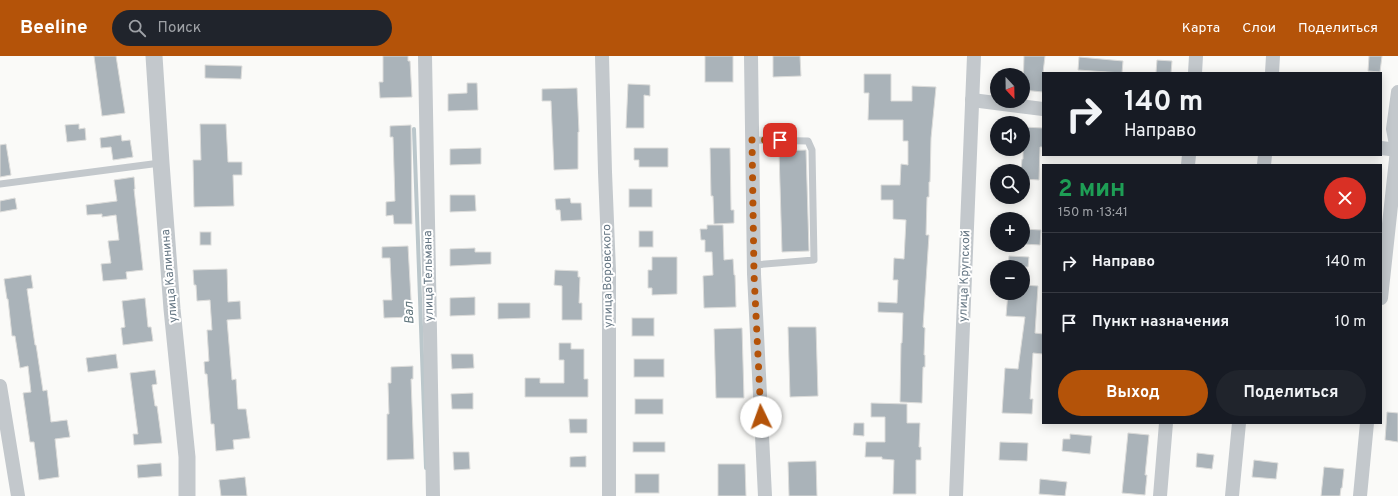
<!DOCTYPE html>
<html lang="ru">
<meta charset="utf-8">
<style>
body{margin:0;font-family:Overpass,sans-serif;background:#20242c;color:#f1f3f6;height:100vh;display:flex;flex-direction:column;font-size:15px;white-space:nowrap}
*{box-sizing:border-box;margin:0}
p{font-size:13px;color:#9ea1a6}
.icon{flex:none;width:22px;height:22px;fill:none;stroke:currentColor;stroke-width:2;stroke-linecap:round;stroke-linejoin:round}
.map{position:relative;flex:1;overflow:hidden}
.details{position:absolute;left:1042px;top:108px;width:340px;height:260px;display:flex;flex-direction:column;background:#171b24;border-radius:0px;box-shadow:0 2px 10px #0003}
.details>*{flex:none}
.banner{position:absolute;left:1042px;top:16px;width:340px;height:84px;border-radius:0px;box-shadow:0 2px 10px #0003;background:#171b24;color:#f1f3f6;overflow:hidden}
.needle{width:26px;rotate:158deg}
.controls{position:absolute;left:990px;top:12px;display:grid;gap:8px}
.controls a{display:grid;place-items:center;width:40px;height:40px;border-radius:50%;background:#171b24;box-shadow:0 2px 10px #0003;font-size:20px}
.pin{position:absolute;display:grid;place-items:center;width:34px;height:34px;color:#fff;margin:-17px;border-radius:8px;box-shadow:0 2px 6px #0006}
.me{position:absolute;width:44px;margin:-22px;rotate:357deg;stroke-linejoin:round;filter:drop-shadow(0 0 3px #0008)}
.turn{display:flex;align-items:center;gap:14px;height:84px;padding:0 16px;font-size:18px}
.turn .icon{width:52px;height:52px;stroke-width:2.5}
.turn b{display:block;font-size:28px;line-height:34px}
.round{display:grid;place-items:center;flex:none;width:42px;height:42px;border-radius:21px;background:#20242c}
.overview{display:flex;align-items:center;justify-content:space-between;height:68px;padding:0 16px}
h1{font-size:24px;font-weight:700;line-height:30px;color:#1e9e55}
.cta{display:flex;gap:8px;margin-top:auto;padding:8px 16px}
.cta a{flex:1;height:46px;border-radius:24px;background:#b45309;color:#fff;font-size:16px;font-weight:700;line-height:46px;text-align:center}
.cta a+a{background:#20242c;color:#f1f3f6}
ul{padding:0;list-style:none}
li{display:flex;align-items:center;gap:12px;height:60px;padding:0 16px;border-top:1px solid #363941}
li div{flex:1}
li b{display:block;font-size:15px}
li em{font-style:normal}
header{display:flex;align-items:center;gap:24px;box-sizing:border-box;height:56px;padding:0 20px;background:#b45309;color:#fff}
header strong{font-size:19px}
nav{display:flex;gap:22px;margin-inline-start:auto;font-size:14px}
.search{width:280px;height:36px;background:#20242c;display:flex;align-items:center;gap:10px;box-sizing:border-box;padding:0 14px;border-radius:22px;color:#9ea1a6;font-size:15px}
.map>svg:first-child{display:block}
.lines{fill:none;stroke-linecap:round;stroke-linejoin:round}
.stream{stroke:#bbc7cb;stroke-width:4}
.building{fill:#aab3b9;stroke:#dcdcda}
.service{stroke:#c3c8cc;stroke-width:7}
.minor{stroke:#c3c8cc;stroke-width:14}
.tertiary{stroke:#c3c8cc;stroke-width:17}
.route{stroke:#b45309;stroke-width:7;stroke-dasharray:0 12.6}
.labels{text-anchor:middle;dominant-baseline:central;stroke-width:4;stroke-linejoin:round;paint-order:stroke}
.street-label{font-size:12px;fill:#657683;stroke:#fff}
.water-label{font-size:13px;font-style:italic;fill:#60757c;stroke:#fff}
</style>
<header>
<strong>Beeline</strong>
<div class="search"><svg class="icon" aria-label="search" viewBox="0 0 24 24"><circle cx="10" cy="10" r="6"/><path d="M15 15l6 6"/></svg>Поиск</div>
<nav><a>Карта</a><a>Слои</a><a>Поделиться</a></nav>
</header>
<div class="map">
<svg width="1398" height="440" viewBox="0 0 1398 440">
<rect width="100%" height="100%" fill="#fafaf8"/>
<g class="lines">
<path class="stream" d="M414 73 426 412"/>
</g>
<g class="building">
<path d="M94 0H116L125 57 102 60Z"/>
<path d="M383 0H408V5H410L412 41 380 42 379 26H383Z"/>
<rect x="705" y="0" width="28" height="26"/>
<path d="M773 0H800L801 20 773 21Z"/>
<path d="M1024 0H1045L1043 17V36L1023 34Z"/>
<path d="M1369 0H1382L1380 16 1368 15Z"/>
<path d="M1079 1 1123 5 1122 17 1078 14Z"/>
<path d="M1157 4 1172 5 1171 17H1156Z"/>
<path d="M205 9 242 10 241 23 205 22Z"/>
<path d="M864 18H891V45H912V30L936 31 931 82 930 126H929V141H927L926 179H929L923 271 925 272 924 299H925V311H923L922 347 900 346 901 287H902L903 257 878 256V246L897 247 898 224H893L894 202 904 203 906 164 893 163V144H881V129H900L901 108 908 109V85H903V64H868L869 37H864Z"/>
<path d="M467 27H477L478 54 448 55V38L467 37Z"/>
<path d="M628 28 650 29V40L644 39V72H626Z"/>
<path d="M577 32 579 76H578V113L554 114 551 45H542V33Z"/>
<path d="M79 68V73L85 72 86 84 67 86 65 69Z"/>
<path d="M200 68H226L228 106H242V119H233L234 150 194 151 193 104H201Z"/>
<path d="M411 69 412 168H394L393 159 386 160V146L395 145 393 81H390V70Z"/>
<path d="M1023 71 1043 72V91H1040L1039 124 1023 123V115H1021L1022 103H1023Z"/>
<path d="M121 79 122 85 130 84 133 101 113 104 111 91 101 92 100 82Z"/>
<path d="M6 88 11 119 0 121V89Z"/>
<path d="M481 92V108L450 109V93Z"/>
<path d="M634 92H668V111H639V104H634Z"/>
<path d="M710 92H730L731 154H734V167L714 168 713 140H711Z"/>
<path d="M806 94 809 195 782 196 779 95Z"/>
<path d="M134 121 135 133H134L143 214 126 216 127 223 103 225 101 208 111 207 108 185 119 184 116 159 102 161V158L87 159 86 149 117 145 114 124Z"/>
<rect x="629" y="133" width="23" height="18"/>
<path d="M450 139H475L476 155 450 156Z"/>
<path d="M15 142 17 153 0 156V145Z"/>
<path d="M570 142 571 147H581L582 164 561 165 560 154H556L555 143Z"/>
<path d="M707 169H723L724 204 733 203 734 219H735L736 251 704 252 703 220 713 219 712 196H705V184H701L700 173H707Z"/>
<path d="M1023 173 1041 174 1040 189 1023 188Z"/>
<rect x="639" y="175" width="14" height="16"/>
<rect x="200" y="176" width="11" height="13"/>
<path d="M408 190 412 261 384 262 383 244H392L390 202H382V191Z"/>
<path d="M475 192V196H491V208L450 210V193Z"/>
<path d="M1009 200 1029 201 1028 211H1008Z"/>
<path d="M652 201H677V238L652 239V232H648V214H652Z"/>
<path d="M227 213 228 246 240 245 241 263 227 264 232 324 236 323 238 353H246L250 382 233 384 234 393 216 395 214 368H211L207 318H205L204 306 209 305 207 274H212L210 244 197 245 196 229H194L193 214Z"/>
<path d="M555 214 578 215V221H580L579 247H582V264H562V230L554 229Z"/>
<path d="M31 219 33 232 27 233 35 289H36L43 335 47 334 51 366 67 364 70 381 55 383 59 421 39 424 34 386H30L23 337 31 336 28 310 20 312 15 280H12L8 243H7L4 223Z"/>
<path d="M1023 229 1038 230 1035 277 1043 278V298L1033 297 1030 343H1033L1032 358 1002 357 1005 312 1018 313 1025 261 1006 260 1008 237H1023Z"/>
<path d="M475 241V259L450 260V242Z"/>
<path d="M145 242 148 271H151L153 285 123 289 121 272 125 271 122 245Z"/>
<path d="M498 247H530V262L498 263Z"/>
<rect x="632" y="262" width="22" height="18"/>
<path d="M788 271H816L818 340 790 341Z"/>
<path d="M742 272 744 342H716L714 273Z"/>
<path d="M559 287H571V293H584V323H588V341H525V322H540V327H564V304H559Z"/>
<path d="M116 298 118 312 88 316 86 302Z"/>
<path d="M451 298H473L474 312 452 313Z"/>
<rect x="634" y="303" width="30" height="18"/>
<path d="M413 310V323H411L414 403 387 404V358H389L388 327H391V311Z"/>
<path d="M155 314 157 328 152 329 155 350H157L162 387 134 389 133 378H138L130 317Z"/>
<path d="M473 337V353H452L451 338Z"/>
<rect x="635" y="343" width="28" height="15"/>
<path d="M871 347 907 348V367H920L919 391H921V404H916V438H893L894 404 882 403V401H865L866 386H885V361H871Z"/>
<path d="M1387 356 1398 357V386L1385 384Z"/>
<path d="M569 363H587V377H570Z"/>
<path d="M854 367H864V380L853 379Z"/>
<path d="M1128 377 1149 379 1145 419H1147L1145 439 1122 437Z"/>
<path d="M1070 378 1092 380 1090 398 1062 395 1063 383H1070Z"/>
<rect x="633" y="386" width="32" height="10"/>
<path d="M1000 386 1028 387 1027 405 999 404Z"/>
<path d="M453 396H469L470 413 454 414Z"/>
<path d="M1197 397 1214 399 1212 413 1196 411Z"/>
<path d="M586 400V411H570V401Z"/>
<path d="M1254 404 1278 407 1276 423 1252 421Z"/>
<path d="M816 405 817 440H789L788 406Z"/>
<path d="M161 407 162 420 138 422 137 409Z"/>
<path d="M718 408H745L746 440H718Z"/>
<path d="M1324 411 1344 413 1342 432H1341L1340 440H1321Z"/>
<rect x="635" y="418" width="24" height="19"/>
<path d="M245 421 247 440H221L219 424Z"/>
<path d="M1040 423 1067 426 1065 440 1039 438Z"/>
</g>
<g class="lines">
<g class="service">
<path d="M752 84 808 85 812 94 814 204 754 209"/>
<path d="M0 128 160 107"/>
</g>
<g class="minor">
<path d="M425 0 433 440"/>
<path d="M602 0 605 116 609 215V440"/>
<path d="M751 0 754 218 765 440"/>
<path d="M1195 17 1196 0"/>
<path d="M1272 17 1273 0"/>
<path d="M972 44 1043 53"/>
<path d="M1381 92 1398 94"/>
<path d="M1188 109 1189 99"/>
<path d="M1264 109 1265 99"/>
<path d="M1381 242 1397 94 1393 73 1398 36"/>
<path d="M0 330 18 440"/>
<path d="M956 440 974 0"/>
<path d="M1160 440 1166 367"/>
<path d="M1232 440 1239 367"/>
<path d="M1360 440 1367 367"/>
</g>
<path class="tertiary" d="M154 0 161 107 172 253 187 401V440"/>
</g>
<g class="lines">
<path class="route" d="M761 361 754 218 752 84H780"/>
</g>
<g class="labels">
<g class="street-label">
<text transform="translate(170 220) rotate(-95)">улица Калинина</text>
<text transform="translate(429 220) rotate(-91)">улица Тельмана</text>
<text transform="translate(608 220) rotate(-91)">улица Воровского</text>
<text transform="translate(965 220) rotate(-88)">улица Крупской</text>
</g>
<g class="water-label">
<text transform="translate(410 257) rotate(-92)">Вал</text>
</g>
</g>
</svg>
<div class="controls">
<a><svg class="needle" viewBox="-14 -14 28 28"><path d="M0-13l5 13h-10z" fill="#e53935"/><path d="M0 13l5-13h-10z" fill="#9ea1a6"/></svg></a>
<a><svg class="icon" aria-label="sound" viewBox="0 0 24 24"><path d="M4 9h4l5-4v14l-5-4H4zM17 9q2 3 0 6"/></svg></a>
<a><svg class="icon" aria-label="search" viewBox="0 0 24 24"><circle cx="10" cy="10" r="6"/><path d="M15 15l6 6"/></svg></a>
<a>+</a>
<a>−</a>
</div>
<div class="pin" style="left:780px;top:84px;background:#d93025"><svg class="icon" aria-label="arrive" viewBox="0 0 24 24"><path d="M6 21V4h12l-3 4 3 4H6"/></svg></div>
<svg class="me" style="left:761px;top:361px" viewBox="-20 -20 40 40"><circle r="19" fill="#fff"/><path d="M0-13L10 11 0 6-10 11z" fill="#b45309"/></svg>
<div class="banner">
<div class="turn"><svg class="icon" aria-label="right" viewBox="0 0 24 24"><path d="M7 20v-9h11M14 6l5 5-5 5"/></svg><div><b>140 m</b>Направо</div></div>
</div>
<section class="details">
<div class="overview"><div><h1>2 мин</h1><p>150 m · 13:41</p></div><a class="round" style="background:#d93025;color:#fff"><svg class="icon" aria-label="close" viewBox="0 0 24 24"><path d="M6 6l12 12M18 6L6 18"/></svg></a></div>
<ul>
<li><svg class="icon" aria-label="right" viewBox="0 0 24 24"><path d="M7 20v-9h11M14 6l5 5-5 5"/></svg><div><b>Направо</b></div><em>140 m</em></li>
<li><svg class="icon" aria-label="arrive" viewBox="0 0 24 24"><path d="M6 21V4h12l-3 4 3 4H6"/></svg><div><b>Пункт назначения</b></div><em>10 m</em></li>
</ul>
<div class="cta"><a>Выход</a><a>Поделиться</a></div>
</section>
</div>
